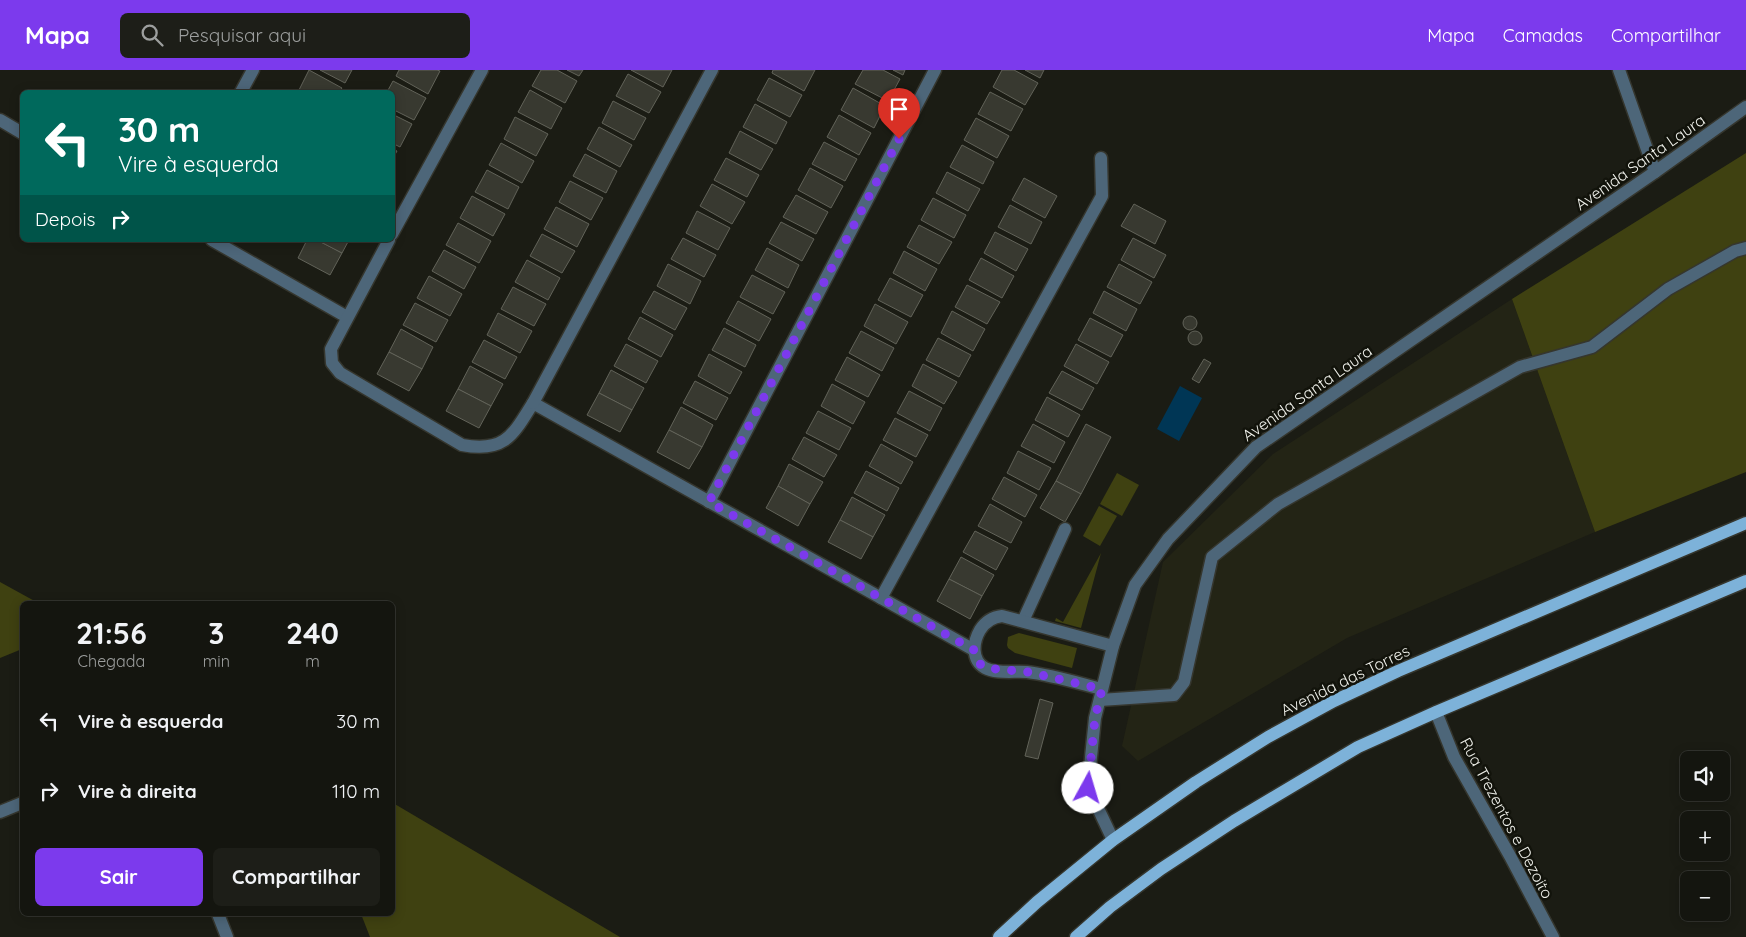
<!DOCTYPE html>
<html lang="pt">
<meta charset="utf-8">
<style>
body{margin:0;font-family:Quicksand,sans-serif;background:#1d1e18;color:#f1f3f6;height:100vh;display:flex;flex-direction:column;font-size:19px;white-space:nowrap}
*{box-sizing:border-box;margin:0}
p{font-size:16px;color:#9d9f9e}
.icon{flex:none;width:28px;height:28px;fill:none;stroke:currentColor;stroke-width:2;stroke-linecap:round;stroke-linejoin:round}
.map{position:relative;flex:1;overflow:hidden}
.drawer{position:absolute;left:20px;top:531px;width:375px;height:315px;display:flex;flex-direction:column;background:#14150f;border-radius:8px;box-shadow:0 2px 12px #0003,0 0 0 1px #33342f}
.drawer>*{flex:none}
.guide{position:absolute;left:20px;top:20px;width:375px;height:152px;border-radius:8px;box-shadow:0 2px 12px #0003,0 0 0 1px #33342f;background:#00695c;color:#fff;overflow:hidden}
.buttons{position:absolute;left:1680px;top:681px;display:grid;gap:10px}
.buttons a{display:grid;place-items:center;width:50px;height:50px;border-radius:8px;background:#14150f;box-shadow:0 2px 12px #0003,0 0 0 1px #33342f;font-size:25px}
.pin{position:absolute;display:grid;place-items:center;width:42px;height:42px;color:#fff;margin:-51px -21px;border-radius:50% 50% 50% 0;rotate:-45deg;box-shadow:0 0 5px #0007}
.pin .icon{rotate:45deg}
.me{position:absolute;width:55px;margin:-28px;rotate:6deg;stroke-linejoin:round;filter:drop-shadow(0 0 4px #0008)}
.turn{display:flex;align-items:center;gap:18px;height:105px;padding:0 15px;font-size:22px}
.turn .icon{width:65px;height:65px;stroke-width:2.5}
.turn b{display:block;font-size:35px;line-height:42px}
.then{display:flex;align-items:center;height:48px;padding:0 15px;background:#0003;gap:10px;font-size:19px}
.eta{display:flex;justify-content:space-evenly;align-items:center;height:85px;text-align:center}
.eta b{font-size:30px;font-weight:700;line-height:35px}
.action{display:flex;gap:10px;margin-top:auto;padding:10px 15px}
.action a{flex:1;height:58px;border-radius:8px;background:#7c3aed;color:#fff;font-size:20px;font-weight:700;line-height:58px;text-align:center}
.action a+a{background:#1d1e18;color:#f1f3f6}
ul{padding:0;list-style:none}
li{display:flex;align-items:center;gap:15px;height:70px;padding:0 15px}
li div{flex:1}
li b{display:block;font-size:19px}
li em{font-style:normal}
header{display:flex;align-items:center;gap:30px;box-sizing:border-box;height:70px;padding:0 25px;background:#7c3aed;color:#fff}
header strong{font-size:24px}
nav{display:flex;gap:28px;margin-inline-start:auto;font-size:18px}
.search{width:350px;height:45px;background:#1d1e18;display:flex;align-items:center;gap:12px;box-sizing:border-box;padding:0 18px;border-radius:8px;color:#9d9f9e;font-size:19px}
.map>svg:first-child{display:block}
.built{fill:#232415}
.green{fill:#3f4111}
.water{fill:#003655}
.building{fill:#383930;stroke:#626359}
.lines{fill:none;stroke-linecap:round;stroke-linejoin:round}
.minor-casing{stroke:#35362e;stroke-width:15}
.major-casing{stroke:#35362e;stroke-width:15}
.minor{stroke:#4d6679;stroke-width:12}
.major{stroke:#7db2d9;stroke-width:12}
.route{stroke:#7c3aed;stroke-width:9;stroke-dasharray:0 16.2}
.labels{text-anchor:middle;dominant-baseline:central;stroke-width:5;stroke-linejoin:round;paint-order:stroke}
.street-label{font-size:16px;fill:#f0f1eb;stroke:#12130b}
</style>
<header>
<strong>Mapa</strong>
<div class="search"><svg class="icon" aria-label="search" viewBox="0 0 24 24"><circle cx="10" cy="10" r="6"/><path d="M15 15l6 6"/></svg>Pesquisar aqui</div>
<nav><a>Mapa</a><a>Camadas</a><a>Compartilhar</a></nav>
</header>
<div class="map">
<svg width="1746" height="867" viewBox="0 0 1746 867">
<rect width="100%" height="100%" fill="#1b1c14"/>
<path class="built" d="M1512 229 1595 462 1347 568 1138 691 1122 676 1163 492 1273 384Z"/>
<g class="green">
<path d="M1746 83V402L1595 462 1512 229Z"/>
<path d="M1117 403 1139 415 1122 446 1100 434Z"/>
<path d="M1099 436 1117 446 1100 476 1083 466Z"/>
<path d="M1101 483 1081 558 1055 551 1056 548 1063 552Z"/>
<path d="M0 512 40 534H22V579L0 588Z"/>
<path d="M1019 563 1077 578 1072 598 1015 583 1008 578 1007 575 1008 567Z"/>
<path d="M393 733 620 867H370L361 844H392Z"/>
</g>
<path class="water" d="M1180 316 1202 328 1179 371 1157 359Z"/>
<g class="building">
<path d="M309 0 342 18 339 22H298Z"/>
<path d="M320 0H352L345 13Z"/>
<path d="M399 0H437L440 1 428 24 396 6Z"/>
<path d="M541 0H557L577 11 565 33 532 16Z"/>
<path d="M567 0H583L579 6Z"/>
<path d="M631 0H672L663 17Z"/>
<path d="M773 0H815L804 21 772 3Z"/>
<path d="M863 0H883L900 9 888 31 855 14Z"/>
<path d="M893 0H905L903 5Z"/>
<path d="M1002 0H1014L1038 13 1025 35 993 17Z"/>
<path d="M1025 0H1044L1040 8Z"/>
<path d="M628 4 661 22 649 43 616 26Z"/>
<path d="M769 8 802 25 790 47 757 30Z"/>
<path d="M393 11 426 28 414 50 392 39V22H387Z"/>
<path d="M853 18 885 36 874 58 841 40Z"/>
<path d="M530 20 562 38 551 59 518 42Z"/>
<path d="M990 22 1023 39 1011 61 978 44Z"/>
<path d="M613 31 646 48 634 70 602 53Z"/>
<path d="M755 34 787 52 776 74 743 57Z"/>
<path d="M392 44 412 54 400 77 392 73Z"/>
<path d="M839 45 871 63 859 85 827 67Z"/>
<path d="M515 47 548 64 536 86 504 69Z"/>
<path d="M976 48 1009 66 997 88 964 70Z"/>
<path d="M599 57 632 75 620 97 587 79Z"/>
<path d="M740 61 773 79 761 100 729 83Z"/>
<path d="M824 72 857 89 845 111 812 94Z"/>
<path d="M501 73 534 91 522 113 489 95Z"/>
<path d="M962 75 994 92 983 114 950 97Z"/>
<path d="M392 79 397 81 392 90Z"/>
<path d="M585 84 617 101 606 123 573 106Z"/>
<path d="M726 88 759 105 747 127 714 110Z"/>
<path d="M810 98 843 116 831 138 798 120Z"/>
<path d="M487 100 519 117 508 139 475 122Z"/>
<path d="M947 102 980 119 968 141 936 123Z"/>
<path d="M1024 108 1057 126 1045 148 1012 130Z"/>
<path d="M570 111 603 128 591 150 559 132Z"/>
<path d="M712 114 745 132 732 154 700 136Z"/>
<path d="M796 125 828 142 816 164 783 147Z"/>
<path d="M472 126 505 144 493 166 460 148Z"/>
<path d="M933 128 966 145 954 168 921 150Z"/>
<path d="M1134 134 1166 151 1155 174 1121 156Z"/>
<path d="M1010 135 1042 152 1031 174 998 157Z"/>
<path d="M556 137 589 154 577 177 544 159Z"/>
<path d="M697 141 730 158 718 180 686 163Z"/>
<path d="M781 152 814 169 802 191 769 173Z"/>
<path d="M458 153 491 171 479 193 446 175Z"/>
<path d="M919 155 952 172 939 194 907 177Z"/>
<path d="M995 162 1028 179 1016 201 984 183Z"/>
<path d="M542 164 575 181 562 203 530 186Z"/>
<path d="M683 168 716 185 704 207 671 189Z"/>
<path d="M1133 168 1166 185 1154 208 1121 190Z"/>
<path d="M307 170H317L342 183 330 205 298 188Z"/>
<path d="M317 170H349L342 183Z"/>
<path d="M767 178 799 195 788 218 755 200Z"/>
<path d="M444 180 476 197 464 219 432 201Z"/>
<path d="M904 181 937 199 925 221 893 203Z"/>
<path d="M981 188 1014 206 1002 228 969 210Z"/>
<path d="M527 190 560 208 548 230 515 212Z"/>
<path d="M668 194 701 211 690 234 657 216Z"/>
<path d="M1119 194 1152 212 1140 234 1107 217Z"/>
<path d="M752 205 785 222 773 244 740 227Z"/>
<path d="M429 206 462 224 450 246 417 228Z"/>
<path d="M890 208 923 225 911 247 878 230Z"/>
<path d="M967 215 1000 232 987 254 955 237Z"/>
<path d="M513 217 546 234 534 256 501 239Z"/>
<path d="M654 221 687 238 675 260 642 242Z"/>
<path d="M1104 221 1137 239 1126 261 1093 243Z"/>
<path d="M738 231 771 249 759 271 726 253Z"/>
<path d="M415 233 448 250 436 272 403 255Z"/>
<path d="M875 234 908 252 896 274 864 256Z"/>
<path d="M952 241 985 259 973 281 941 263Z"/>
<path d="M498 243 532 261 520 283 487 265Z"/>
<circle cx="1190" cy="253" r="7"/>
<path d="M640 247 673 265 661 287 628 269Z"/>
<path d="M1090 248 1123 265 1111 287 1078 270Z"/>
<path d="M724 258 756 275 745 297 712 280Z"/>
<path d="M401 259 433 277 422 299 389 282Z"/>
<path d="M861 261 894 278 882 301 849 283Z"/>
<circle cx="1195" cy="268" r="7"/>
<path d="M938 268 971 285 959 307 926 290Z"/>
<path d="M484 270 517 287 505 309 472 292Z"/>
<path d="M626 274 658 291 646 313 614 296Z"/>
<path d="M1076 274 1109 292 1097 314 1064 296Z"/>
<path d="M389 282 422 299 409 321 377 304Z"/>
<path d="M709 284 742 302 730 324 698 306Z"/>
<path d="M847 287 880 305 868 327 835 310Z"/>
<path d="M1204 289 1211 293 1199 313 1192 309Z"/>
<path d="M923 294 957 312 944 334 912 316Z"/>
<path d="M470 296 503 314 491 336 458 319Z"/>
<path d="M611 300 644 318 632 340 599 323Z"/>
<path d="M1062 301 1094 318 1082 340 1049 323Z"/>
<path d="M695 311 728 328 716 350 683 333Z"/>
<path d="M832 314 865 332 853 354 821 336Z"/>
<path d="M458 319 491 336 479 358 446 341Z"/>
<path d="M909 321 942 338 930 361 897 343Z"/>
<path d="M599 323 632 340 620 362 587 345Z"/>
<path d="M1047 327 1080 345 1068 367 1035 350Z"/>
<path d="M681 337 713 355 702 377 669 360Z"/>
<path d="M818 341 851 358 839 380 806 363Z"/>
<path d="M895 348 928 365 916 387 883 370Z"/>
<path d="M1033 354 1065 372 1054 393 1021 376Z"/>
<path d="M1086 354 1111 367 1081 424 1056 411Z"/>
<path d="M669 360 702 377 689 399 657 382Z"/>
<path d="M804 367 837 385 824 407 792 389Z"/>
<path d="M881 374 913 392 901 414 869 396Z"/>
<path d="M1018 381 1051 398 1039 420 1007 403Z"/>
<path d="M789 394 823 412 810 434 778 416Z"/>
<path d="M866 401 899 418 887 441 854 423Z"/>
<path d="M1004 407 1037 425 1025 447 992 429Z"/>
<path d="M1056 411 1081 424 1065 452 1040 438Z"/>
<path d="M778 416 810 434 798 456 766 438Z"/>
<path d="M852 427 885 445 873 467 840 450Z"/>
<path d="M990 434 1022 452 1011 473 978 456Z"/>
<path d="M840 450 873 467 861 489 828 472Z"/>
<path d="M975 461 1008 478 996 500 963 482Z"/>
<path d="M961 487 994 505 982 526 949 509Z"/>
<path d="M949 509 982 526 970 549 937 531Z"/>
<path d="M1040 629 1053 633 1038 689 1025 686Z"/>
</g>
<g class="lines">
<defs>
<g id="minor">
<path d="M1619 0 1655 102"/>
<path d="M241 22 253 0"/>
<path d="M0 50 22 63"/>
<path d="M392 164 482 0"/>
<path d="M212 170 347 247"/>
<path d="M389 170 331 279 332 293 340 303 462 375C505 383 513 365 533 333L974 580"/>
<path d="M533 333 712 0"/>
<path d="M709 432 935 0"/>
<path d="M881 528 1102 126 1101 88"/>
<path d="M1023 551 1065 459"/>
<path d="M1102 619C1078 613 1052 605 1027 602 1014 601 996 604 985 598 971 590 973 572 980 560 985 552 993 547 1002 546L1113 576"/>
<path d="M1100 630 1174 625 1184 612 1212 487 1278 434 1520 297 1592 277 1668 219 1735 181 1746 178"/>
<path d="M1436 642 1454 687 1510 786 1553 867"/>
<path d="M0 742 22 733"/>
<path d="M1113 770 1088 717 1095 648 1113 576 1135 515 1168 469 1256 377 1655 102 1746 37"/>
<path d="M218 844 227 867"/>
</g>
<g id="major">
<path d="M999 867 1037 832 1113 770 1196 712 1268 667 1334 631 1398 601 1746 453"/>
<path d="M1076 867 1110 837 1161 799 1234 751 1358 677 1436 642 1746 511"/>
</g>
</defs>
<use href="#minor" class="minor-casing"/>
<use href="#major" class="major-casing"/>
<use href="#minor" class="minor"/>
<use href="#major" class="major"/>
</g>
<g class="lines">
<path class="route" d="M899 69 709 432 974 580 980 594 986 598 1028 602 1102 619 1095 648 1088 718"/>
</g>
<g class="labels">
<g class="street-label">
<text transform="translate(1640 92) rotate(-35)">Avenida Santa Laura</text>
<text transform="translate(1307 323) rotate(-35)">Avenida Santa Laura</text>
<text transform="translate(1345 610) rotate(-26)">Avenida das Torres</text>
<text transform="translate(1507 748) rotate(62)">Rua Trezentos e Dezoito</text>
</g>
</g>
</svg>
<div class="buttons">
<a><svg class="icon" aria-label="sound" viewBox="0 0 24 24"><path d="M4 9h4l5-4v14l-5-4H4zM17 9q2 3 0 6"/></svg></a>
<a>+</a>
<a>−</a>
</div>
<div class="pin" style="left:899px;top:69px;background:#d93025"><svg class="icon" aria-label="arrive" viewBox="0 0 24 24"><path d="M6 21V4h12l-3 4 3 4H6"/></svg></div>
<svg class="me" style="left:1088px;top:718px" viewBox="-20 -20 40 40"><circle r="19" fill="#fff"/><path d="M0-13L10 11 0 6-10 11z" fill="#7c3aed"/></svg>
<div class="guide">
<div class="turn"><svg class="icon" aria-label="left" viewBox="0 0 24 24"><path d="M17 20v-9H6M10 6l-5 5 5 5"/></svg><div><b>30 m</b>Vire à esquerda</div></div>
<div class="then">Depois<svg class="icon" aria-label="right" viewBox="0 0 24 24"><path d="M7 20v-9h11M14 6l5 5-5 5"/></svg></div>
</div>
<section class="drawer">
<div class="eta">
<div><b>21:56</b><p>Chegada</p></div>
<div><b>3</b><p>min</p></div>
<div><b>240</b><p>m</p></div>
</div>
<ul>
<li><svg class="icon" aria-label="left" viewBox="0 0 24 24"><path d="M17 20v-9H6M10 6l-5 5 5 5"/></svg><div><b>Vire à esquerda</b></div><em>30 m</em></li>
<li><svg class="icon" aria-label="right" viewBox="0 0 24 24"><path d="M7 20v-9h11M14 6l5 5-5 5"/></svg><div><b>Vire à direita</b></div><em>110 m</em></li>
</ul>
<div class="action"><a>Sair</a><a>Compartilhar</a></div>
</section>
</div>
